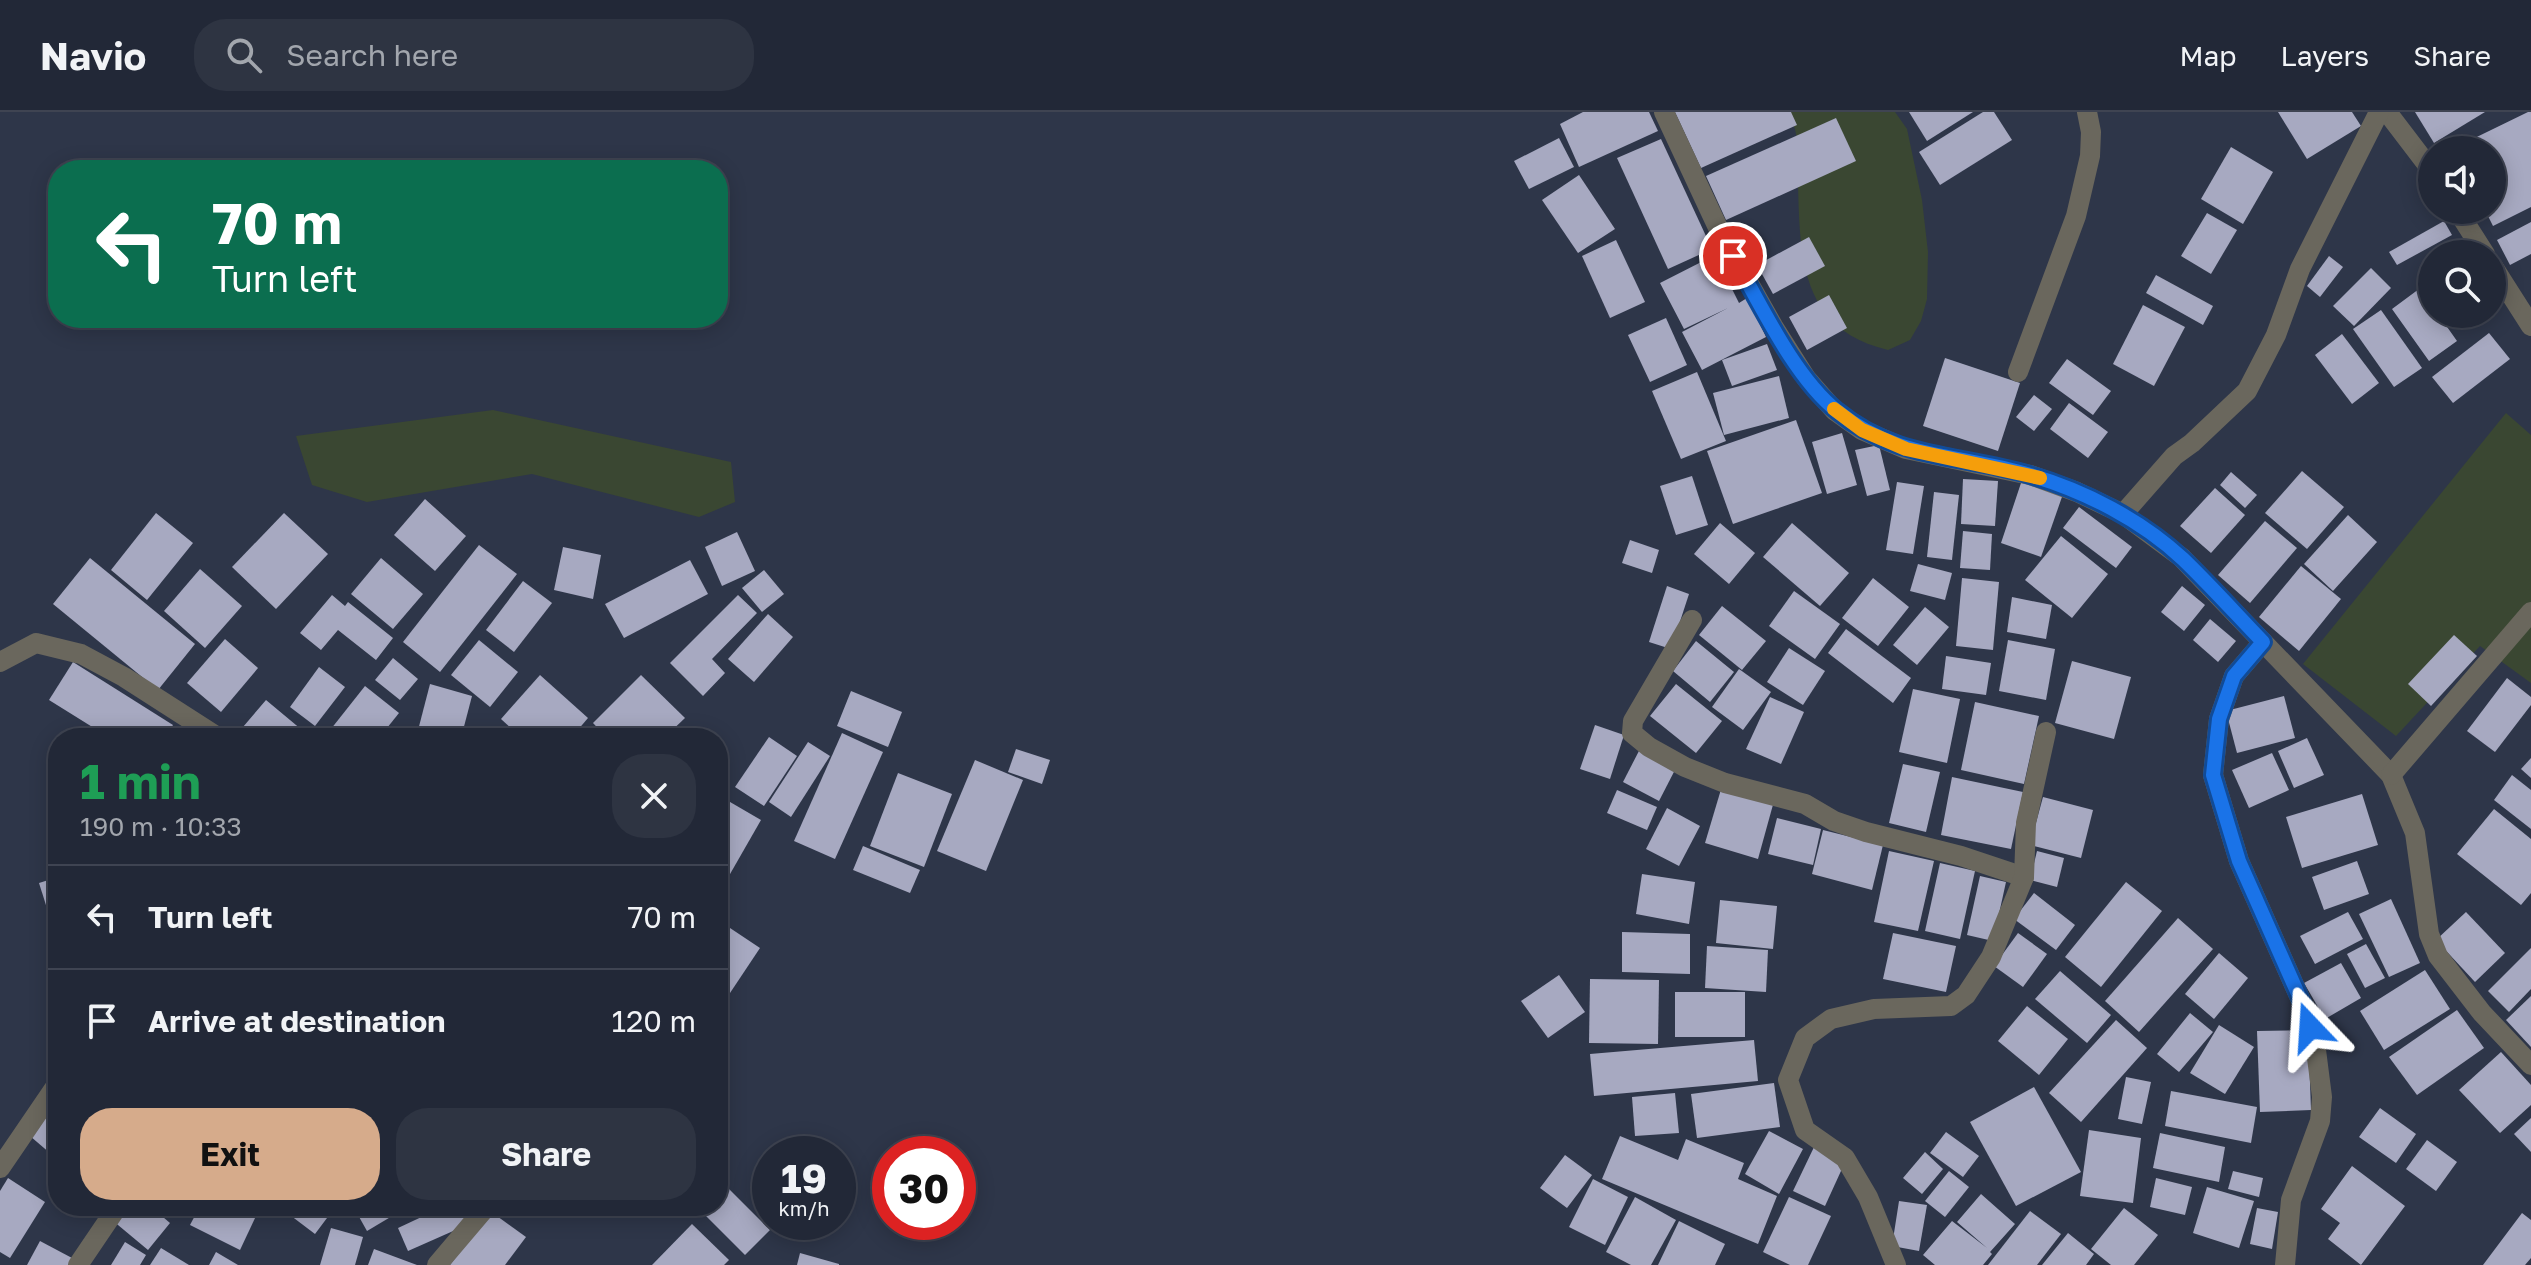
<!DOCTYPE html>
<meta charset="utf-8">
<style>
body{margin:0;font-family:"Golos Text",sans-serif;background:#2e3442;color:#f1f3f6;height:100vh;display:flex;flex-direction:column;font-size:30px;white-space:nowrap}
*{box-sizing:border-box;margin:0}
p{font-size:26px;color:#a2a6ad}
.icon{flex:none;width:44px;height:44px;fill:none;stroke:currentColor;stroke-width:2;stroke-linecap:round;stroke-linejoin:round}
.map{position:relative;flex:1;overflow:hidden}
.panel{position:absolute;left:48px;top:616px;width:680px;height:488px;display:flex;flex-direction:column;background:#222837;border-radius:32px;box-shadow:0 4px 20px #0003,0 0 0 2px #3f4452}
.panel>*{flex:none}
.top-card{position:absolute;left:48px;top:48px;width:680px;height:168px;border-radius:32px;box-shadow:0 4px 20px #0003,0 0 0 2px #3f4452;background:#0b6e4f;color:#fff;overflow:hidden}
.buttons{position:absolute;left:2418px;top:24px;display:grid;gap:16px}
.buttons a{display:grid;place-items:center;width:88px;height:88px;border-radius:50%;background:#222837;box-shadow:0 4px 20px #0003,0 0 0 2px #3f4452;font-size:40px}
.speed{position:absolute;left:752px;top:1024px;display:flex;gap:16px;font-size:40px;font-weight:700;text-align:center}
.speed>*{display:grid;place-content:center;width:104px;height:104px;border-radius:50%;background:#222837;box-shadow:0 4px 20px #0003,0 0 0 2px #3f4452;line-height:1}
.speed small{font-size:20px;font-weight:400}
.speed .limit{border:12px solid #d22;background:#fff;color:#111}
.pin{position:absolute;display:grid;place-items:center;width:68px;height:68px;color:#fff;margin:-34px;border:4px solid #fff;border-radius:50%;box-shadow:0 2px 8px #0007}
.me{position:absolute;width:88px;margin:-44px;rotate:340deg;stroke-linejoin:round;filter:drop-shadow(0 0 6px #0008)}
.turn{display:flex;align-items:center;gap:28px;height:168px;padding:0 32px;font-size:36px}
.turn .icon{width:104px;height:104px;stroke-width:2.5}
.turn b{display:block;font-size:56px;line-height:68px}
.round{display:grid;place-items:center;flex:none;width:84px;height:84px;border-radius:32px;background:#2e3442}
.summary{display:flex;align-items:center;justify-content:space-between;height:136px;padding:0 32px}
h1{font-size:48px;font-weight:700;line-height:60px;color:#1e9e55}
.action{display:flex;gap:16px;margin-top:auto;padding:16px 32px}
.action a{flex:1;height:92px;border-radius:32px;background:#d6ab8b;color:#111;font-size:32px;font-weight:700;line-height:92px;text-align:center}
.action a+a{background:#2e3442;color:#f1f3f6}
ul{padding:0;list-style:none}
li{display:flex;align-items:center;gap:24px;height:104px;padding:0 32px;border-top:2px solid #3f4452}
li div{flex:1}
li b{display:block;font-size:30px}
li em{font-style:normal}
header{display:flex;align-items:center;gap:48px;box-sizing:border-box;height:112px;padding:0 40px;background:#222837;border-bottom:2px solid #3f4452}
header strong{font-size:38px}
nav{display:flex;gap:44px;margin-inline-start:auto;font-size:28px}
.search{width:560px;height:72px;background:#2e3442;display:flex;align-items:center;gap:20px;box-sizing:border-box;padding:0 28px;border-radius:32px;color:#a2a6ad;font-size:30px}
.map>svg:first-child{display:block}
.green{fill:#3a4732}
.building{fill:#a7a9c1}
.lines{fill:none;stroke-linecap:round;stroke-linejoin:round}
.street{stroke:#6a675d;stroke-width:20}
.route-casing{stroke:#114b97;stroke-width:20}
.route{stroke:#1a73e8;stroke-width:14}
.slow{stroke:#f59e0b;stroke-width:14}
</style>
<header>
<strong>Navio</strong>
<div class="search"><svg class="icon" aria-label="search" viewBox="0 0 24 24"><circle cx="10" cy="10" r="6"/><path d="M15 15l6 6"/></svg>Search here</div>
<nav><a>Map</a><a>Layers</a><a>Share</a></nav>
</header>
<div class="map">
<svg width="2531" height="1153" viewBox="0 0 2531 1153">
<rect width="100%" height="100%" fill="#2e3649"/>
<g class="green">
<path d="M1788 0H1895L1907 17 1922 88 1928 140 1927 187 1921 209 1910 228 1888 238C1801 217 1800 148 1798 72 1798 45 1801 24 1788 0Z"/>
<path d="M493 298 731 350 735 390 699 405 532 362 367 390 312 373 296 324Z"/>
<path d="M2506 301 2531 323V571L2480 534 2396 624 2303 552Z"/>
</g>
<g class="building">
<path d="M1583 0H1649L1658 19 1579 55 1560 12Z"/>
<path d="M1675 0H1791L1797 13 1701 56Z"/>
<path d="M1909 0H1973L1927 29Z"/>
<path d="M1983 0H1994L2012 28 1940 73 1919 40Z"/>
<path d="M2278 0H2352L2361 14 2307 47Z"/>
<path d="M2415 0H2485L2434 31Z"/>
<path d="M2528 0H2531V95L2493 114 2485 98H2492V38H2450Z"/>
<path d="M1836 6 1856 49 1726 108 1706 64Z"/>
<path d="M1559 26 1574 55 1529 77 1514 49Z"/>
<path d="M1661 27 1712 137 1668 157 1617 46Z"/>
<path d="M2231 35 2273 60 2243 112 2201 87Z"/>
<path d="M1579 63 1615 117 1578 141 1542 88Z"/>
<path d="M2207 101 2237 118 2211 162 2181 144Z"/>
<path d="M2444 109 2452 123 2397 153 2389 140Z"/>
<path d="M2531 110V142L2510 153 2497 128Z"/>
<path d="M1809 125 1825 154 1773 182 1757 153Z"/>
<path d="M1616 128 1645 190 1610 206 1582 144Z"/>
<path d="M1715 143 1739 191 1747 186 1766 225 1702 258 1682 220 1728 196 1684 217 1660 171Z"/>
<path d="M2329 144 2343 155 2320 185 2307 174Z"/>
<path d="M2371 156 2391 176 2354 214 2333 194Z"/>
<path d="M2156 163 2213 194 2203 213 2146 181Z"/>
<path d="M2419 177 2432 194V202H2438L2457 229 2429 249 2392 197Z"/>
<path d="M1829 183 1847 216 1807 238 1789 205Z"/>
<path d="M2143 193 2185 215 2154 274 2113 252Z"/>
<path d="M2381 198 2422 256 2394 275 2353 217Z"/>
<path d="M1666 206 1687 253 1650 270 1628 223Z"/>
<path d="M2489 221 2510 247 2453 291 2432 265Z"/>
<path d="M2342 222 2379 271 2352 292 2315 243Z"/>
<path d="M1767 232 1777 258 1732 274 1722 248Z"/>
<path d="M1945 246 2020 271 1998 339 1923 314Z"/>
<path d="M2067 247 2111 279 2093 303 2049 271Z"/>
<path d="M1697 260 1726 329 1681 347 1652 279Z"/>
<path d="M1779 264 1789 306 1724 323 1713 281Z"/>
<path d="M2034 283 2052 297 2034 319 2016 305Z"/>
<path d="M2069 291 2108 320 2088 346 2050 317Z"/>
<path d="M1796 308 1822 381 1733 412 1707 339Z"/>
<path d="M1842 321 1857 373 1827 382 1812 330Z"/>
<path d="M1879 333 1890 378 1867 384 1855 338Z"/>
<path d="M2302 359 2344 395 2307 437 2265 401Z"/>
<path d="M2231 360 2257 383 2245 396 2220 373Z"/>
<path d="M1692 364 1708 413 1676 423 1660 374Z"/>
<path d="M1963 367 1998 369 1995 414 1961 412Z"/>
<path d="M2022 368 2063 382 2041 445 2001 431Z"/>
<path d="M1897 370 1924 374 1913 442 1886 438Z"/>
<path d="M2215 376 2245 403 2211 441 2180 414Z"/>
<path d="M1934 380 1959 383 1952 448 1927 445Z"/>
<path d="M425 387 466 424 435 459 394 423Z"/>
<path d="M2079 395 2132 435 2116 456 2063 416Z"/>
<path d="M156 401 193 431 147 488 111 458Z"/>
<path d="M284 401 328 442 276 497 232 455Z"/>
<path d="M2348 403 2377 430 2333 479 2304 452Z"/>
<path d="M2265 409 2297 436 2250 491 2218 463Z"/>
<path d="M1720 411 1755 441 1729 472 1694 442Z"/>
<path d="M1792 411 1849 461 1820 494 1763 445Z"/>
<path d="M1963 419 1992 422 1990 458 1960 456Z"/>
<path d="M737 420 755 459 722 474 705 435Z"/>
<path d="M2061 424 2108 462 2072 506 2025 468Z"/>
<path d="M1630 428 1659 438 1652 461 1622 451Z"/>
<path d="M479 433 517 462 440 560 403 530Z"/>
<path d="M563 435 601 443 593 487 554 478Z"/>
<path d="M90 446 195 532 158 578 53 492Z"/>
<path d="M381 446 423 482 393 517 351 482Z"/>
<path d="M690 448 708 482 624 526 605 492Z"/>
<path d="M1918 452 1952 461 1945 488 1910 479Z"/>
<path d="M2301 454 2341 487 2299 539 2259 505Z"/>
<path d="M200 457 242 494 205 536 164 499Z"/>
<path d="M764 458 784 482 762 500 742 476Z"/>
<path d="M1873 466 1909 495 1878 534 1842 506Z"/>
<path d="M1962 466 1999 470 1993 538 1956 534Z"/>
<path d="M523 469 552 491 514 540 486 518Z"/>
<path d="M1667 474 1689 482 1671 537 1649 530Z"/>
<path d="M2182 474 2205 493 2184 519 2161 500Z"/>
<path d="M1794 479 1840 512 1815 547 1769 514Z"/>
<path d="M332 483 345 494 348 490 393 526 376 548 338 518 321 538 300 521Z"/>
<path d="M738 483 757 501 712 547 725 561 703 584 670 551Z"/>
<path d="M2012 485 2052 493 2046 527 2007 520Z"/>
<path d="M1722 494 1766 529 1742 558 1699 523Z"/>
<path d="M1925 495 1949 515 1917 553 1893 533Z"/>
<path d="M768 502 793 525 754 570 728 547Z"/>
<path d="M2210 507 2236 529 2218 550 2193 528Z"/>
<path d="M1846 517 1911 566 1893 591 1828 541Z"/>
<path d="M2454 523 2477 544 2431 594 2408 572Z"/>
<path d="M225 527 258 556 221 600 187 571Z"/>
<path d="M479 528 518 560 490 595 451 563Z"/>
<path d="M2008 528 2055 537 2046 588 1999 579Z"/>
<path d="M1696 529 1734 560 1710 590 1673 559Z"/>
<path d="M1789 536 1825 559 1803 593 1767 570Z"/>
<path d="M1946 544 1991 551 1986 583 1942 577Z"/>
<path d="M393 546 418 567 400 588 375 568Z"/>
<path d="M2072 549 2131 565 2114 627 2055 611Z"/>
<path d="M73 550 173 613 165 626H110L49 588Z"/>
<path d="M319 555 345 575 315 614 290 595Z"/>
<path d="M1739 557 1771 580 1743 618 1712 595Z"/>
<path d="M540 563 588 606 571 626H522L501 607Z"/>
<path d="M641 563 685 606 664 626H607L593 611Z"/>
<path d="M2507 566 2531 585V593L2495 640 2467 619Z"/>
<path d="M430 572 472 584 461 626H416Z"/>
<path d="M1676 572 1722 609 1696 641 1650 604Z"/>
<path d="M365 574 399 601 379 626H331L327 622Z"/>
<path d="M1913 577 1960 587 1947 651 1899 640Z"/>
<path d="M851 579 902 600 888 635 837 614Z"/>
<path d="M2284 584 2295 626 2237 641 2226 599Z"/>
<path d="M1770 585 1804 600 1781 652 1746 637Z"/>
<path d="M266 588 302 618 312 626H242L237 622Z"/>
<path d="M1975 590 2039 604 2024 672 1961 658Z"/>
<path d="M1595 613 1624 623 1610 667 1580 657Z"/>
<path d="M842 621 883 640 835 747 794 729Z"/>
<path d="M769 625 797 644 764 694 735 675Z"/>
<path d="M2307 626 2324 663 2294 676 2278 639Z"/>
<path d="M808 630 830 644 791 705 769 690Z"/>
<path d="M1641 635 1677 654 1659 689 1623 670Z"/>
<path d="M1016 637 1050 648 1042 672 1008 660Z"/>
<path d="M2272 641 2289 678 2249 696 2232 658Z"/>
<path d="M2531 646V666L2521 657Z"/>
<path d="M975 648 1023 668 986 759 937 739Z"/>
<path d="M1903 652 1940 660 1926 720 1889 711Z"/>
<path d="M898 661 952 682 924 755 870 734Z"/>
<path d="M2512 663 2531 678V717L2494 688Z"/>
<path d="M1952 665 2023 680 2011 737 1941 723Z"/>
<path d="M1722 674 1774 689 1758 747 1705 731Z"/>
<path d="M1617 678 1657 695 1647 718 1607 701Z"/>
<path d="M2362 682 2378 733 2302 756 2286 705Z"/>
<path d="M718 683 761 708 718 783Z"/>
<path d="M2043 685 2093 698 2081 746 2030 733Z"/>
<path d="M1667 696 1700 714 1679 754 1646 737Z"/>
<path d="M2494 697 2531 727V781L2521 793 2457 742Z"/>
<path d="M1777 706 1821 717 1813 753 1768 742Z"/>
<path d="M1823 718 1883 733 1872 778 1812 762Z"/>
<path d="M863 734 920 758 910 781 853 758Z"/>
<path d="M1889 739 1934 749 1918 819 1874 810Z"/>
<path d="M2037 739 2064 746 2057 775 2030 768Z"/>
<path d="M2357 749 2369 782 2324 798 2312 765Z"/>
<path d="M1940 751 1975 759 1960 827 1925 819Z"/>
<path d="M1642 762 1695 770 1689 812 1636 802Z"/>
<path d="M1980 764 2006 770 1993 829 1967 823Z"/>
<path d="M58 765V828H57L39 771Z"/>
<path d="M2126 770 2162 799 2101 875 2065 845Z"/>
<path d="M2034 781 2075 813 2056 838 2014 807Z"/>
<path d="M2391 787 2420 851 2389 865 2359 802Z"/>
<path d="M1720 788 1777 794 1773 837 1716 831Z"/>
<path d="M2348 800 2363 827 2315 852 2300 824Z"/>
<path d="M2466 800 2505 841 2475 870 2436 828Z"/>
<path d="M2178 806 2213 837 2139 920 2105 889Z"/>
<path d="M718 808 760 836 728 884 718 878Z"/>
<path d="M1622 820 1690 822V862L1622 860Z"/>
<path d="M1893 821 1956 834 1946 880 1883 867Z"/>
<path d="M2018 821 2047 842 2023 875 1994 854Z"/>
<path d="M2366 832 2385 866 2365 876 2347 842Z"/>
<path d="M1707 834 1768 838 1766 880 1705 876Z"/>
<path d="M2531 836V877L2509 900 2488 879Z"/>
<path d="M2219 841 2248 866 2214 907 2185 882Z"/>
<path d="M2341 851 2361 886 2325 907 2304 871Z"/>
<path d="M2425 858 2450 897 2384 938 2360 899Z"/>
<path d="M2060 859 2111 903 2087 931 2035 887Z"/>
<path d="M1559 863 1585 900 1548 926 1521 889Z"/>
<path d="M1590 867 1659 868 1658 932 1589 931Z"/>
<rect x="1675" y="880" width="70" height="45"/>
<path d="M2531 884V935L2506 908Z"/>
<path d="M2027 894 2068 927 2039 963 1998 929Z"/>
<path d="M2457 898 2484 936 2417 983 2389 945Z"/>
<path d="M2190 901 2213 920 2179 960 2157 942Z"/>
<path d="M2116 908 2147 936 2081 1010 2049 981Z"/>
<path d="M2219 913 2254 935 2225 982 2190 961Z"/>
<path d="M2308 918 2311 998 2260 1000 2257 919Z"/>
<path d="M1754 928 1758 969 1594 984 1590 942Z"/>
<path d="M2501 940 2531 973V993L2500 1021 2459 978Z"/>
<path d="M2126 965 2151 970 2142 1012 2118 1007Z"/>
<path d="M1774 971 1780 1015 1697 1026 1691 982Z"/>
<path d="M2034 975 2081 1060 2016 1094 1970 1010Z"/>
<path d="M2171 979 2257 995 2251 1031 2165 1014Z"/>
<path d="M1675 981 1679 1021 1635 1024 1632 985Z"/>
<path d="M58 992V1048L30 1024Z"/>
<path d="M2380 996 2416 1022 2396 1051 2359 1025Z"/>
<path d="M2531 1006V1040L2514 1022Z"/>
<path d="M2089 1018 2141 1026 2133 1091 2080 1084Z"/>
<path d="M1769 1019 1803 1037 1779 1082 1745 1062Z"/>
<path d="M1946 1020 1979 1044 1963 1065 1930 1041Z"/>
<path d="M2160 1021 2225 1035 2219 1070 2153 1056Z"/>
<path d="M1620 1024 1678 1048 1686 1027 1744 1051 1738 1067 1777 1084 1758 1132 1602 1067Z"/>
<path d="M2427 1028 2457 1050 2436 1079 2406 1057Z"/>
<path d="M1815 1033 1846 1048 1825 1094 1793 1079Z"/>
<path d="M1925 1040 1943 1057 1922 1082 1903 1066Z"/>
<path d="M1565 1043 1592 1063 1567 1096 1540 1076Z"/>
<path d="M2352 1054 2405 1094 2361 1153 2328 1127 2340 1111 2321 1097Z"/>
<path d="M1949 1059 1969 1075 1945 1105 1925 1089Z"/>
<path d="M2233 1059 2263 1066 2259 1085 2228 1077Z"/>
<path d="M8 1066 45 1090 10 1146 0 1140V1079Z"/>
<path d="M718 1066 770 1118 745 1143 696 1094H718Z"/>
<path d="M2156 1066 2192 1075 2185 1103 2150 1095Z"/>
<path d="M1593 1067 1628 1085 1605 1133 1569 1115Z"/>
<path d="M2207 1075 2254 1089 2239 1136 2193 1121Z"/>
<path d="M1981 1082 2015 1112 1990 1140 1992 1142 1983 1153H1935L1923 1143 1952 1109 1987 1136 1957 1110Z"/>
<path d="M1635 1085 1676 1108 1651 1153H1631L1606 1140Z"/>
<path d="M1789 1085 1831 1104 1808 1153H1790L1763 1140Z"/>
<path d="M1899 1089 1927 1093 1919 1139 1892 1134Z"/>
<path d="M123 1094H150L170 1111 148 1138 112 1108Z"/>
<path d="M200 1094H235L256 1104 240 1138 190 1113Z"/>
<path d="M278 1094H328L333 1098 315 1122Z"/>
<path d="M353 1094H409L367 1119Z"/>
<path d="M445 1094H461L469 1112 408 1139 398 1116Z"/>
<path d="M2124 1096 2158 1123 2134 1153H2111L2091 1137Z"/>
<path d="M2257 1096 2278 1100 2272 1137 2250 1132Z"/>
<path d="M490 1099 526 1125 505 1153H450Z"/>
<path d="M2030 1099 2061 1122 2037 1153H1988Z"/>
<path d="M2522 1101 2531 1108V1146L2525 1153H2483Z"/>
<path d="M1679 1109 1725 1132 1715 1153H1658Z"/>
<path d="M692 1112 729 1148 724 1153H652Z"/>
<path d="M331 1116 363 1125 355 1153H320Z"/>
<path d="M2068 1121 2094 1142 2086 1153H2042Z"/>
<path d="M40 1129 72 1146 68 1153H27Z"/>
<path d="M125 1130 146 1143 140 1153H111Z"/>
<path d="M161 1136 189 1153H150Z"/>
<path d="M374 1137 417 1153H368Z"/>
<path d="M216 1140 238 1153H209Z"/>
<path d="M800 1141 839 1152V1153H797Z"/>
</g>
<g class="lines">
<g class="street">
<path d="M1664 0 1720 120 1773 214 1806 266 1834 298 1862 318 1906 337 2030 363 2077 380 2123 402 2181 445 2391 663 2415 721 2429 822 2438 844 2482 901 2531 953"/>
<path d="M2387 0 2432 59"/>
<path d="M2457 98 2485 142"/>
<path d="M2492 153 2531 214"/>
<path d="M2018 260 2076 104 2090 44 2091 20 2087 0"/>
<path d="M2123 402 2174 344 2192 331 2247 279 2276 223 2300 157 2379 0"/>
<path d="M1692 508 1633 609 1632 621 1649 635 1685 655 1725 671 1805 692 1834 709 1866 720 1961 744 2024 765"/>
<path d="M2263 530 2234 564 2219 607 2213 663 2239 749 2303 893 2316 938 2322 985 2320 1009 2291 1088 2285 1153"/>
<path d="M0 550 36 531 81 542 124 565 219 626"/>
<path d="M2391 663 2531 500"/>
<path d="M0 1056 58 971"/>
<path d="M78 1153 118 1094"/>
<path d="M437 1153 487 1094"/>
<path d="M1896 1153 1868 1085 1845 1046 1805 1018 1788 968 1805 926 1831 907 1874 897 1951 894 1966 883 1991 845 2024 765 2026 711 2046 620"/>
</g>
</g>
<g class="lines">
<defs>
<path id="route" d="M1733 144C1760 191 1794 265 1837 299 1896 348 1961 342 2030 363 2085 379 2141 408 2183 447 2211 474 2236 502 2263 530L2234 564 2219 607 2213 663 2239 749 2303 893 2310 915"/>
</defs>
<use href="#route" class="route-casing"/>
<use href="#route" class="route"/>
<path class="slow" d="M1834 297 1862 318 1906 337 2040 366"/>
</g>
</svg>
<div class="buttons">
<a><svg class="icon" aria-label="sound" viewBox="0 0 24 24"><path d="M4 9h4l5-4v14l-5-4H4zM17 9q2 3 0 6"/></svg></a>
<a><svg class="icon" aria-label="search" viewBox="0 0 24 24"><circle cx="10" cy="10" r="6"/><path d="M15 15l6 6"/></svg></a>
</div>
<div class="speed"><div>19<small>km/h</small></div><div class="limit">30</div></div>
<div class="pin" style="left:1733px;top:144px;background:#d93025"><svg class="icon" aria-label="arrive" viewBox="0 0 24 24"><path d="M6 21V4h12l-3 4 3 4H6"/></svg></div>
<svg class="me" style="left:2310px;top:915px" viewBox="-20 -20 40 40"><path d="M0-17L14 15 0 8-14 15z" fill="#1a73e8" stroke="#fff" stroke-width="4"/></svg>
<div class="top-card">
<div class="turn"><svg class="icon" aria-label="left" viewBox="0 0 24 24"><path d="M17 20v-9H6M10 6l-5 5 5 5"/></svg><div><b>70 m</b>Turn left</div></div>
</div>
<section class="panel">
<div class="summary"><div><h1>1 min</h1><p>190 m · 10:33</p></div><a class="round"><svg class="icon" aria-label="close" viewBox="0 0 24 24"><path d="M6 6l12 12M18 6L6 18"/></svg></a></div>
<ul>
<li><svg class="icon" aria-label="left" viewBox="0 0 24 24"><path d="M17 20v-9H6M10 6l-5 5 5 5"/></svg><div><b>Turn left</b></div><em>70 m</em></li>
<li><svg class="icon" aria-label="arrive" viewBox="0 0 24 24"><path d="M6 21V4h12l-3 4 3 4H6"/></svg><div><b>Arrive at destination</b></div><em>120 m</em></li>
</ul>
<div class="action"><a>Exit</a><a>Share</a></div>
</section>
</div>
